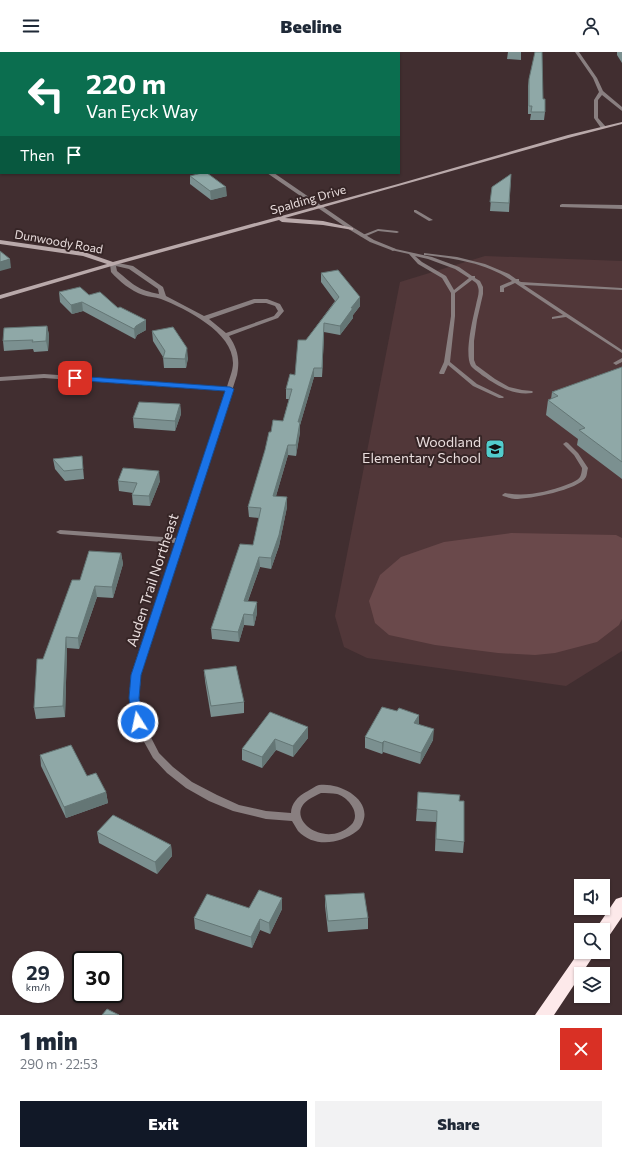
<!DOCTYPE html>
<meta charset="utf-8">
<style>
body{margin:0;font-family:Commissioner,sans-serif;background:#f2f2f3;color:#1f2937;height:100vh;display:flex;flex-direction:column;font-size:15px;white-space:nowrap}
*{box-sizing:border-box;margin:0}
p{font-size:13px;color:#747a83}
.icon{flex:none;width:22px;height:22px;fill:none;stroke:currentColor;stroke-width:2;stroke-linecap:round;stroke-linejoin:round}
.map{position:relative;height:963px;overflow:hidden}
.drawer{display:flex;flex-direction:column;background:#fff;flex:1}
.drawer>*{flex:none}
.top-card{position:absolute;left:0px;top:0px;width:400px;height:122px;box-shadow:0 1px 3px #0004;background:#0b6e4f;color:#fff;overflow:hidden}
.fabs{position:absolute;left:574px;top:827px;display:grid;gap:8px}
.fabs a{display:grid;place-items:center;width:36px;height:36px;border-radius:0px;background:#fff;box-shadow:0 1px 3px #0004;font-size:20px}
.speed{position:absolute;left:12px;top:899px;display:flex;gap:8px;font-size:20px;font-weight:700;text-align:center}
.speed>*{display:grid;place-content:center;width:52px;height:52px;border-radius:50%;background:#fff;box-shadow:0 1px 3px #0004;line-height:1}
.speed small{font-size:10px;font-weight:400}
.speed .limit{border:2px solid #111;border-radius:6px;background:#fff;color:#111}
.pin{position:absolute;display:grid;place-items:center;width:34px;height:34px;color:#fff;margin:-17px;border-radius:8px;box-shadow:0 2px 6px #0006}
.me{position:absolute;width:44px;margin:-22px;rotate:350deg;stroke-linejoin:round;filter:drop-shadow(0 0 3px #0008)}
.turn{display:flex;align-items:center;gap:14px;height:84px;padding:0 20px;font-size:18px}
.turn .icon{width:52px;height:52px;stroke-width:2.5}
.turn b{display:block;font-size:28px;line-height:34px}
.then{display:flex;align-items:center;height:38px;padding:0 20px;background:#0003;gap:8px;font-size:15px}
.round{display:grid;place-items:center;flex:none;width:42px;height:42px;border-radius:0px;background:#f2f2f3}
.headline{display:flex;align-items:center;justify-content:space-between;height:68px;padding:0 20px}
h1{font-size:24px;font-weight:800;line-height:30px}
.primary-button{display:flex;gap:8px;margin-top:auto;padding:8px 20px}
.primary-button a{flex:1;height:46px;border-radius:0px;background:#111827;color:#fff;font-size:16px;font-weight:800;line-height:46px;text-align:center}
.primary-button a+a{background:#f2f2f3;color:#1f2937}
header{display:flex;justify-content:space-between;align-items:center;height:52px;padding:0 20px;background:#fff;font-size:18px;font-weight:800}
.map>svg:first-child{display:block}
.built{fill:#513739}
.green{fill:#6a494b}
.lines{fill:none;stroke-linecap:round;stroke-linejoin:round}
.lane{fill:#897f80;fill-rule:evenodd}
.street{fill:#897f80;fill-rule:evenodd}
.secondary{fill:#b9a9aa;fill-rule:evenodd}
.highway{fill:#fde9ea;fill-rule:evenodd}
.wall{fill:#7b9090}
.shaded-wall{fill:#647675}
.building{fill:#8fa8a7;stroke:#647675}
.route{fill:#1a73e8;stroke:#114b97}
.labels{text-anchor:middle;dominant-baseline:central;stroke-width:4;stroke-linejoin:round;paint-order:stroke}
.far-street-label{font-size:12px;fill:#e9dddd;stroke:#362526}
.poi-label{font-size:14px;fill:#e9dddd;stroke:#362526;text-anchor:end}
.street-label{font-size:14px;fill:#e9dddd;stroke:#362526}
</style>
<header><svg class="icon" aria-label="menu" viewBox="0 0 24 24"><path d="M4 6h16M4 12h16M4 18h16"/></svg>Beeline<svg class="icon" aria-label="person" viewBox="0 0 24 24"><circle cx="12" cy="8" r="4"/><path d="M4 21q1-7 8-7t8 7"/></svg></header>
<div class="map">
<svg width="622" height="963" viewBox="0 0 622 963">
<rect width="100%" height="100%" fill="#412e30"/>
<path class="built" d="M485 204 622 209V599L566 634 367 606 344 595 335 564 400 230Z"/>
<path class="green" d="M511 481 616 483 622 486V567L619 573 597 590 555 601 535 603 498 601 435 593 389 583 375 571 369 549 380 523 401 505 444 490Z"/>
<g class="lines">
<g class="lane">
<path d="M414 158H416L433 168 429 169 414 160Z"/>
<path d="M378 177 397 179 399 180 397 181 378 179 364 185 360 184Z"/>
<path d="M391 196 432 205 459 215 472 224H475V226L480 229 483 235V242L477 268 474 289V308L476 313 495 327 509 335 522 338 532 339 533 340 532 341C518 343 505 338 494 331 489 328 474 318 471 314 464 302 473 266 476 253 477 247 480 240 478 235 477 231 475 230 472 228L455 241V264L450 310 477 332 504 345 503 346H499L473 334 448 313 444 322H440L439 321 444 310 451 264V241L442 226 418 212 409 202 391 198ZM415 204 428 207 455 217 469 226 454 238 446 224 422 210Z"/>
<path d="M424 201 457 205 485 212 509 222 516 227H519V229L521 230 622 236V238L524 233 622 298V301L566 265 552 267V265L563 263 515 231 504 236V240H500V234L512 229C487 211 456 207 426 203H424Z"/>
<path d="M622 306V310L616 313 613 311Z"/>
<path d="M566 390 568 391 578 401 588 416C587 419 587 423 586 425 579 438 529 447 515 447 511 447 507 445 503 444L502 443 505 441C526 445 547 440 566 433 571 431 577 429 580 425 581 423 582 419 582 416L574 403 563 392Z"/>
</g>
<g class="street">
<path d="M5 0H10L5 1Z"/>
<path d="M275 0H280L281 1H276Z"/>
<path d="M575 0H579L597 26 603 39 622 55V59L602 43 598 48V66L606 75 605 76H601L594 66V48L599 40 593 26Z"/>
<path d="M267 121H274L354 176 374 188 396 197 393 199 391 198 370 190 350 178Z"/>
<path d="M562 152 622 153V157L560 155V153Z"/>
<path d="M113 210 133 214 163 235 166 244 204 264 254 247H267L280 252 284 259 278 266 229 284C238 297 240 308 237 323L141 623 139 646 143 670 159 701 173 715 192 730 217 743 239 753 266 759 291 761C291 752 298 744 306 740 310 738 315 734 319 733 338 730 372 746 363 770 362 773 360 777 357 779 340 792 314 796 298 779 296 776 294 772 292 769L266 767 233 759 209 749 186 736 167 721 153 706 133 670 129 646 131 623 175 491 60 482 56 480 60 478 177 486 225 339 44 326 0 329V325L44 322 227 335C229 327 233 319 233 311 233 280 186 257 161 247 155 245 149 245 143 243 131 239 119 229 111 220L110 212ZM116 214 129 217 158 237 159 242C138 238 134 233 117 219ZM255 251H266L275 254 278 259 274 264 226 281 209 267ZM321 741C326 741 332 741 337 742 348 745 362 762 351 773 325 798 283 766 308 748 312 745 317 743 321 741Z"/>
</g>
<path class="secondary" d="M622 70V72L572 85 285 166 323 169 353 176V178L323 173 282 170 279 168 115 213 0 247V243L107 212 83 204 0 192V188L84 200 113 210 398 132 568 83Z"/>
<g class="highway">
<path d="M622 845V865L609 884 603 886V878H595L616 847Z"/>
<path d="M581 897V900H596L554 963H535Z"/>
</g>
</g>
<g class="wall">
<path d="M508 0H521V8L507 7Z"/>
<path d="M617 0H622V11L617 3Z"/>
<path d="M529 27 543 47 545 60 544 68H530L531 62H528V34Z"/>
<path d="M511 122 509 160 490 159 492 135Z"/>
<path d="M190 124 227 144 211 148 190 132Z"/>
<path d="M321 221 360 254 353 263V266L340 283 324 280 322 325H314L300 373V380L296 404 288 403 276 444 287 455 279 494 271 517 260 515 248 549 257 550V561L254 574 244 573 239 590 212 587 211 577 253 493 259 466 249 465 248 455 271 380 283 369 289 347H286V337L295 323 306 288 335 249 321 230Z"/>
<path d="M59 240 89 243 146 268V278L137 283 135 287 83 259 72 262 60 250Z"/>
<path d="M47 274 49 283 48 299 34 300 33 297 4 299 3 289Z"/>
<path d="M152 279 188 306 186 316H164L163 305 153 289Z"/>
<path d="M622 315V427L577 393 578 387 546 363 548 348 551 347 552 340Z"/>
<path d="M180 352 181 362 175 379 134 376 133 366Z"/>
<path d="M82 404 84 427 65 429 55 417 53 407Z"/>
<path d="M118 429H160L150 454 133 453 132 443 133 441 119 439Z"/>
<path d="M121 501 123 512 113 546 97 545 79 597 67 596 65 665 36 667 34 656 43 607 80 528Z"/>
<path d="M204 618 244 650V661L211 665 205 629Z"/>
<path d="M397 659 419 663V673L433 688 420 712 383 700 382 702 365 696V685Z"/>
<path d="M270 660 308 686 293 705 276 698 262 716 242 708V697Z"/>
<path d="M40 703 87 724 106 740 108 751 66 766 41 714Z"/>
<path d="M418 740 459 749 464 790 463 801 435 799 436 770 416 769Z"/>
<path d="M97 780 171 793 172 804 157 822 99 791Z"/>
<path d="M325 843 368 866V877L328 880 325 854Z"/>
<path d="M282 846V857L270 882 260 878 252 896 195 877 194 866 249 856Z"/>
</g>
<g class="shaded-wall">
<path d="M1 54V63H0V55Z"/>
<path d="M226 135 227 144 211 148 210 139Z"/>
<path d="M10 207 11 216 0 219V210Z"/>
<path d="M360 245V254L353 263V266L340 283V274L351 256Z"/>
<path d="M82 250 83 259 72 262 71 253Z"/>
<path d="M146 268V278L137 283 135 287 134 277 136 274Z"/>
<path d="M324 271V280L322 325V316Z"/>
<path d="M47 274 49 283 48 299 46 289Z"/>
<path d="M187 296 188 306 186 316 185 307Z"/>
<path d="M314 316V325L300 373V380L296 404V393L298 370Z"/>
<path d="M180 352 181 362 175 379V369Z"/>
<path d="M288 393V403L273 454V444Z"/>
<path d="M159 419 160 429 150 454 149 444Z"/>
<path d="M287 445V455L279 494 271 517V506Z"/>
<path d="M121 501 123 512 113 546 112 535Z"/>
<path d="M259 505 260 515 244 559V549Z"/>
<path d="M95 534 97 545 79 597 78 586Z"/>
<path d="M257 550V561L254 574 253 563Z"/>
<path d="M244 562V573L239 590 238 580Z"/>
<path d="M66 585 67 596 65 665 63 654Z"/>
<path d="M419 663V674L414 671Z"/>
<path d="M308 675V686L293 705V694Z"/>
<path d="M434 677 433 688 420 712 421 701Z"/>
<path d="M275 687 276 698 262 716V705Z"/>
<path d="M384 689 383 700 382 702V691Z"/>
<path d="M106 740 108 751 66 766 64 755Z"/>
<path d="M171 793 172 804 157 822 155 810Z"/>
<path d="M282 846V857L270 882 269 871Z"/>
<path d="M260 867V878L252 896 251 885Z"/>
</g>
<g class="building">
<path d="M43 0H55L54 1H41Z"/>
<path d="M332 0H349L351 1H331Z"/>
<path d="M535 0H542L543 47H545V60H531L532 54H529V27Z"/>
<path d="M1 45V54L0 55V46Z"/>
<path d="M202 121H207L226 135 210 139 190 124Z"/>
<path d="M511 122 509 151 490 150 492 135Z"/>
<path d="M0 199 10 207 0 210Z"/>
<path d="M338 218 360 245 351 256H353L340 274 324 271 322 316H314L298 370H300L296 393H288L273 444 287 445 279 483 271 506 259 505 244 549 257 550 253 563 244 562 238 580 211 577 240 492 253 493 261 456 248 455 265 398 269 380H271L273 368 283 369 292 337H286L290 322 295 323 298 288H306L339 245 321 221Z"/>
<path d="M80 235 89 243 100 240 118 256 120 255 146 268 136 274 134 277 82 250 71 253 59 240Z"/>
<path d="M47 274 46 289 32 290 33 288 3 289 4 276Z"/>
<path d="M173 275 187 296 185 307 163 306 165 299 152 279Z"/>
<path d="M622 315V410L579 378 585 376 548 348 558 344 552 340Z"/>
<path d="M139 350 180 352 175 369 133 366Z"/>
<path d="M82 404 83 417 64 419 53 407Z"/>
<path d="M123 416 159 419 149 444 132 443 137 431 118 429Z"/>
<path d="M89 499 121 501 112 535 95 534 78 586 66 585 63 654 34 656 37 607H43L72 528H80Z"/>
<path d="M236 614 244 650 211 654 204 618Z"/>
<path d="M382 655 397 659 399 656 419 663 414 671 434 677 421 701 384 689 382 691 365 685Z"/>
<path d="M270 660 308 675 293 694 275 687 262 705 242 697Z"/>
<path d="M71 693 87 724 96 721 106 740 64 755 40 703Z"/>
<path d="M418 740 460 743 459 749H464V790L436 787 437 759 417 757Z"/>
<path d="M113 763 171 793 155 810 97 780Z"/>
<path d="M259 838 282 846 269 871 260 867 251 885 194 866 207 842 249 856Z"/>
<path d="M364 841 368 866 328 869 325 843Z"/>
<path d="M107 957 119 963H102Z"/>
</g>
<path class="route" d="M75 324 230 335 234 337 141 623 139 646 143 670 142 673H134L133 670 129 646 131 623 225 339 72 328 71 326Z"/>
<defs>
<symbol id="school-square" viewBox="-11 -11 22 22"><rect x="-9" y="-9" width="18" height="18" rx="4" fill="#52cdcd" stroke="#362526"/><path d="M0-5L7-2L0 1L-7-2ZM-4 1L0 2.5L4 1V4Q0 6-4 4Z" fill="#111"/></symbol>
</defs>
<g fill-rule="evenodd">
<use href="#school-square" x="484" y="386" width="22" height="22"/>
</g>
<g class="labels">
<g class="far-street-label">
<text transform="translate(308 147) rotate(-16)">Spalding Drive</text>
<text transform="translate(59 189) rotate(10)">Dunwoody Road</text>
</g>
<g class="poi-label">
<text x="481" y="389">Woodland<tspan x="481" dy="16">Elementary School</tspan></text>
</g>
<g class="street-label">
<text transform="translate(152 528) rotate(-72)">Auden Trail Northeast</text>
</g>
</g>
</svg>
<div class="fabs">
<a><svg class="icon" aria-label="sound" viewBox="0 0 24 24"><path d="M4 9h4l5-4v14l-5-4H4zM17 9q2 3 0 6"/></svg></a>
<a><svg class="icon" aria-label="search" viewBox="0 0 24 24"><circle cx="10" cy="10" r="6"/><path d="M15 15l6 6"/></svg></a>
<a><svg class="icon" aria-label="layers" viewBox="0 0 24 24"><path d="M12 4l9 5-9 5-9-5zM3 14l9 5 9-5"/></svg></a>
</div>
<div class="speed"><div>29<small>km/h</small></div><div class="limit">30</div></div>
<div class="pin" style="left:75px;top:326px;background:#d93025"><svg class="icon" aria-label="arrive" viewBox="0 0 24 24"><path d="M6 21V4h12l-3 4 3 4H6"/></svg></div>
<svg class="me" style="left:138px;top:670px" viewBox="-20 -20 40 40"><circle r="17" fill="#1a73e8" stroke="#fff" stroke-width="3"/><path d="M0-11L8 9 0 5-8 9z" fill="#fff"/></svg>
<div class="top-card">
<div class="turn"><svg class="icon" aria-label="left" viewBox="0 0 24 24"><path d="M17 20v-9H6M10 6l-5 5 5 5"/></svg><div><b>220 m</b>Van Eyck Way</div></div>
<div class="then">Then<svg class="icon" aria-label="arrive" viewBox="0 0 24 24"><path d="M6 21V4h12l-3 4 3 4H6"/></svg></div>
</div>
</div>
<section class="drawer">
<div class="headline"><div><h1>1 min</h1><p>290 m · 22:53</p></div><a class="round" style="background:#d93025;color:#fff"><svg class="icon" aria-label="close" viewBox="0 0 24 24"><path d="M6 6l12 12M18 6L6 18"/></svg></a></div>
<div class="primary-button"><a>Exit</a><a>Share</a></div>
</section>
